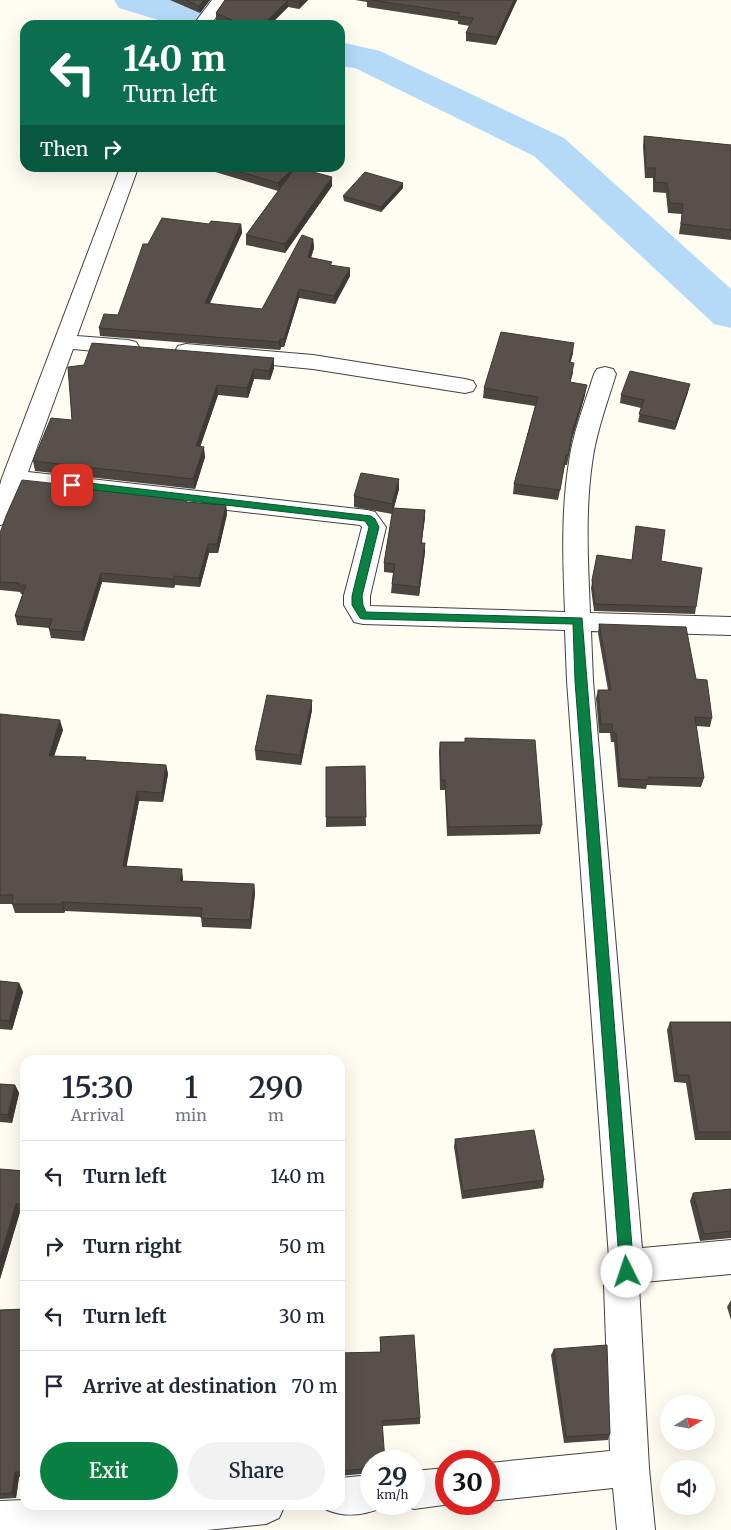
<!DOCTYPE html>
<style>
body{margin:0;font-family:Merriweather,serif;background:#f2f2f3;color:#1f2937;height:100vh;display:flex;flex-direction:column;font-size:19px;white-space:nowrap}
*{box-sizing:border-box;margin:0}
p{font-size:16px;color:#747a83}
.icon{flex:none;width:28px;height:28px;fill:none;stroke:currentColor;stroke-width:2;stroke-linecap:round;stroke-linejoin:round}
.map{position:relative;flex:1;overflow:hidden}
.sheet{position:absolute;left:20px;top:1055px;width:325px;height:455px;display:flex;flex-direction:column;background:#fff;border-radius:15px;box-shadow:0 5px 20px #0002}
.sheet>*{flex:none}
.banner{position:absolute;left:20px;top:20px;width:325px;height:152px;border-radius:15px;box-shadow:0 5px 20px #0002;background:#0b6e4f;color:#fff;overflow:hidden}
.needle{width:32px;rotate:79deg}
.buttons{position:absolute;left:660px;top:1395px;display:grid;gap:10px}
.buttons a{display:grid;place-items:center;width:55px;height:55px;border-radius:50%;background:#fff;box-shadow:0 5px 20px #0002;font-size:25px}
.speed{position:absolute;left:360px;top:1450px;display:flex;gap:10px;font-size:25px;font-weight:700;text-align:center}
.speed>*{display:grid;place-content:center;width:65px;height:65px;border-radius:50%;background:#fff;box-shadow:0 5px 20px #0002;line-height:1}
.speed small{font-size:12px;font-weight:400}
.speed .limit{border:8px solid #d22;background:#fff;color:#111}
.pin{position:absolute;display:grid;place-items:center;width:42px;height:42px;color:#fff;margin:-21px;border-radius:10px;box-shadow:0 2px 8px #0006}
.me{position:absolute;width:55px;margin:-28px;rotate:356deg;stroke-linejoin:round;filter:drop-shadow(0 0 4px #0008)}
.turn{display:flex;align-items:center;gap:18px;height:105px;padding:0 20px;font-size:22px}
.turn .icon{width:65px;height:65px;stroke-width:2.5}
.turn b{display:block;font-size:35px;line-height:42px}
.then{display:flex;align-items:center;height:48px;padding:0 20px;background:#0003;gap:10px;font-size:19px}
.eta{display:flex;justify-content:space-evenly;align-items:center;height:85px;text-align:center}
.eta b{font-size:30px;font-weight:600;line-height:35px}
.primary-button{display:flex;gap:10px;margin-top:auto;padding:10px 20px}
.primary-button a{flex:1;height:58px;border-radius:30px;background:#0b8043;color:#fff;font-size:20px;font-weight:600;line-height:58px;text-align:center}
.primary-button a+a{background:#f2f2f3;color:#1f2937}
ul{padding:0;list-style:none}
li{display:flex;align-items:center;gap:15px;height:70px;padding:0 20px;border-top:1px solid #e0e1e3}
li div{flex:1}
li b{display:block;font-size:19px}
li em{font-style:normal}
.map>svg:first-child{display:block}
.lines{fill:none;stroke-linecap:round;stroke-linejoin:round}
.river{fill:#b4daf8;fill-rule:evenodd}
.minor-casing{stroke:#424242;stroke-width:2}
.minor{fill:#fff;fill-rule:evenodd}
.wall{fill:#4c4640}
.shaded-wall{fill:#3e3934}
.building{fill:#58514b;stroke:#3e3934}
.route{fill:#0b8043;stroke:#07532c}
</style>
<div class="map">
<svg width="731" height="1530" viewBox="0 0 731 1530">
<rect width="100%" height="100%" fill="#fffdf1"/>
<g class="lines">
<g class="river">
<path d="M114 0H171L227 17 233 25H175L119 8Z"/>
<path d="M340 42 380 51 564 138 731 289V328L714 324 534 156 355 68 340 66Z"/>
</g>
<defs>
<g id="minor">
<path d="M212 0H229L210 25H193Z"/>
<path d="M120 168H138L77 336 128 340 136 342 139 347 136 352 128 354 73 349 28 472 367 510 375 512 386 527 370 596V606L565 612C563 562 561 511 569 462 573 432 585 403 594 374L597 369 605 367 613 369 616 374C607 403 596 433 592 463 585 512 588 563 590 613L731 617V635L591 631 593 681 642 1248 731 1240V1274L644 1282 639 1286 649 1468 655 1530H617L613 1488 489 1501V1463L610 1451 604 1286 610 1271 567 681 565 630 363 624 354 622 344 605V596L362 527 360 525 23 487 8 523 0 525V485L2 478Z"/>
<path d="M186 344 313 355 465 379 473 381 476 386 473 391 465 393 313 369 178 356 175 351 178 346Z"/>
<path d="M446 1468V1504H451L414 1509 401 1504H414V1471Z"/>
<path d="M371 1475V1504H386L384 1507C365 1515 346 1518 327 1510L324 1505H340V1478Z"/>
<path d="M25 1500V1505H285L279 1518 266 1524 207 1530H0V1501Z"/>
</g>
</defs>
<use href="#minor" class="minor-casing"/>
<use href="#minor" class="minor"/>
</g>
<g class="wall">
<path d="M170 0H210L200 13Z"/>
<path d="M225 0H308L299 9 288 7 270 25H228L216 20V13Z"/>
<path d="M355 0H517L496 45 466 41V33L470 26 458 24V21L367 7V2Z"/>
<path d="M644 136 731 145V240L679 234 682 214 668 213 666 193 653 192V178H645L643 146Z"/>
<path d="M202 168H302H301L332 186 285 253 246 245V235L278 191Z"/>
<path d="M403 183V188L381 212 344 201 343 196Z"/>
<path d="M209 224H241L242 233 209 304 262 309 313 239 314 248 311 258 332 265 350 276 335 304 299 298 284 347H281L280 350 100 336 99 328 118 315 148 244Z"/>
<path d="M573 353 570 362 573 373 570 383 585 395 572 439 567 465H565L558 500 513 494 514 484 535 406 483 398 484 388Z"/>
<path d="M68 367 274 368 270 380 254 379 248 398 218 395 200 447 205 457 195 489 35 471 33 461 72 420Z"/>
<path d="M688 392 675 430 638 422 641 408 620 403 621 395Z"/>
<path d="M399 479V489L394 508 425 510 422 543 425 552 419 596 391 593 393 573 384 572V563L392 514 354 507V496Z"/>
<path d="M188 502 226 505 227 514 218 553H209L200 587 175 585 174 588 102 582 84 641 51 638 49 629V628L17 625 15 616 23 594H21L20 592 0 590V533Z"/>
<path d="M636 526 661 561 696 607 695 614 594 611 591 588 597 555 632 560Z"/>
<path d="M599 624 696 679 712 718 710 727 696 726 704 778 701 787 647 785 646 789 618 787 614 742H611L610 733H599L596 698 598 690H608L598 633Z"/>
<path d="M312 710 301 765 256 760 255 750Z"/>
<path d="M0 714 63 730 54 756 87 760 166 765 168 774 163 802 139 801 126 866 183 878V881L254 884 255 893 251 929 202 927 201 917 65 911 64 913H15L12 904H0Z"/>
<path d="M440 742 542 825 540 834 447 836 445 790H440L439 751Z"/>
<path d="M365 766 366 826 326 827V817Z"/>
<path d="M0 981 19 983 23 992 12 1030 0 1029Z"/>
<path d="M670 1022H731V1140H695L686 1083 674 1082 667 1030Z"/>
<path d="M0 1084 15 1085 19 1093 12 1123 0 1122Z"/>
<path d="M455 1139 544 1180 543 1188 462 1199 454 1147Z"/>
<path d="M0 1169 25 1171V1212H20L0 1279Z"/>
<path d="M731 1189V1238L700 1241 690 1201 693 1193Z"/>
<path d="M731 1300V1320L727 1307Z"/>
<path d="M25 1309V1477H19L16 1498 0 1499V1310Z"/>
<path d="M380 1337 420 1418V1424L383 1426 371 1461V1474V1473L340 1476V1353L380 1352Z"/>
<path d="M554 1349 610 1434 608 1440 564 1443 551 1355Z"/>
</g>
<g class="shaded-wall">
<path d="M204 0H210L200 13 199 6Z"/>
<path d="M288 0V7L270 25H263Z"/>
<path d="M301 0H308L299 9V2Z"/>
<path d="M514 0H517L496 45 497 37Z"/>
<path d="M293 168H302L279 191 278 183Z"/>
<path d="M332 177V186L285 253V244Z"/>
<path d="M403 183V188L381 212V207Z"/>
<path d="M241 224 242 233 206 312 205 303Z"/>
<path d="M313 239 314 248 308 266V257Z"/>
<path d="M350 268V276L335 304 334 296Z"/>
<path d="M299 289V298L284 347V339Z"/>
<path d="M280 339 281 347 280 350 279 342Z"/>
<path d="M574 343 573 353 568 372 569 362Z"/>
<path d="M274 358V368L270 380 269 371Z"/>
<path d="M254 369V379L248 398 247 388Z"/>
<path d="M690 384 688 392 675 430 676 422Z"/>
<path d="M217 385 218 395 197 456 196 446Z"/>
<path d="M587 385 585 395 572 439 567 465 573 429Z"/>
<path d="M204 447 205 457 195 489 193 479Z"/>
<path d="M399 479V489L392 514V504Z"/>
<path d="M226 505 227 514 218 553 217 544Z"/>
<path d="M425 510V519L420 552 421 543Z"/>
<path d="M425 543V552L419 596V587Z"/>
<path d="M208 544 209 553 200 587 199 578Z"/>
<path d="M101 573 102 582 84 641 82 632Z"/>
<path d="M174 576 175 585 174 588 173 579Z"/>
<path d="M312 700V710L301 765 300 755Z"/>
<path d="M60 720 63 730 51 765 49 756Z"/>
<path d="M166 765 168 774 163 802 162 793Z"/>
<path d="M137 791 139 801 125 875 123 866Z"/>
<path d="M182 869 183 878 182 890 180 881Z"/>
<path d="M254 884 255 893 251 929 250 920Z"/>
<path d="M62 902 65 911 64 913 62 904Z"/>
<path d="M19 983 23 992 12 1030 9 1021Z"/>
<path d="M15 1085 19 1093 12 1123 8 1115Z"/>
<path d="M16 1204 20 1212 0 1279V1258Z"/>
<path d="M15 1472 19 1477 16 1498 12 1493Z"/>
</g>
<g class="building">
<path d="M186 0H204L199 6Z"/>
<path d="M225 0H288L263 25H244L216 13Z"/>
<path d="M288 0H301L299 2Z"/>
<path d="M371 0H514L497 37 466 33 473 18 458 16 460 13Z"/>
<path d="M644 136 731 145V230L681 224 683 204 670 203 667 183 655 182V168H646Z"/>
<path d="M227 168H293L278 183Z"/>
<path d="M295 168H298L332 177 285 244 246 235Z"/>
<path d="M365 172 403 183 381 207 343 196Z"/>
<path d="M162 218 209 224 211 221 241 224 205 303 262 309 302 235 313 239 308 257 332 262 330 265 350 268 334 296 299 289 284 339H280L279 342 99 328 104 314 118 315 143 244H148Z"/>
<path d="M501 332 574 343 569 362 574 363 570 382 587 385 573 429 568 455H566L560 490 514 484 538 397 484 388Z"/>
<path d="M92 343 274 358 269 371 254 369 247 388 217 385 196 446 204 447 193 479 33 461 51 418 72 420 68 367 84 365Z"/>
<path d="M630 371 690 384 676 422 639 414 644 400 621 395Z"/>
<path d="M361 473 399 479 392 504 354 496Z"/>
<path d="M22 480 188 498 186 502 226 505 217 544H208L199 578 174 576 173 579 101 573 82 632 49 629 52 619 15 616 26 585H19V583L0 582V533L6 516Z"/>
<path d="M393 508 425 510 421 543H425L419 587 392 584 395 564 384 563Z"/>
<path d="M636 526 665 530 661 561 702 568 696 607 595 604 592 580 597 555 632 560Z"/>
<path d="M599 624 686 627 696 679 707 680 712 718 695 717 704 778 648 777V780L620 779 616 733H613L612 724H601L598 690H611Z"/>
<path d="M267 695 312 700 300 755 255 750Z"/>
<path d="M0 714 60 720 49 756 86 757 85 760 166 765 162 793 137 791 123 866 182 869 180 881 254 884 250 920 201 918 202 908 62 902V904H12L13 895H0Z"/>
<path d="M465 738 535 740 542 825 448 827 445 780H441L440 742H465Z"/>
<path d="M365 766 366 817H326V767Z"/>
<path d="M0 981 19 983 9 1021 0 1020Z"/>
<path d="M670 1022H731V1132H698L689 1075H677Z"/>
<path d="M0 1084 15 1085 8 1115 0 1114Z"/>
<path d="M534 1130 544 1180 463 1191 455 1139Z"/>
<path d="M0 1169 25 1171V1205L16 1204 0 1258Z"/>
<path d="M731 1189V1231L704 1234 693 1193Z"/>
<path d="M25 1309V1472H15L12 1493 0 1494V1310Z"/>
<path d="M414 1335 420 1418 382 1421 385 1461H371V1468L340 1471V1353L381 1352 380 1337Z"/>
<path d="M607 1345 610 1434 566 1437 554 1349Z"/>
</g>
<path class="route" d="M72 481 371 516 375 519 379 527 362 596 363 605 366 612 582 618 634 1272 632 1278 627 1280 622 1278 620 1272 575 681 573 624 363 619 360 618 352 605V596L369 527 365 521 68 487 67 485Z"/>
</svg>
<div class="buttons">
<a><svg class="needle" viewBox="-14 -14 28 28"><path d="M0-13l5 13h-10z" fill="#e53935"/><path d="M0 13l5-13h-10z" fill="#747a83"/></svg></a>
<a><svg class="icon" aria-label="sound" viewBox="0 0 24 24"><path d="M4 9h4l5-4v14l-5-4H4zM17 9q2 3 0 6"/></svg></a>
</div>
<div class="speed"><div>29<small>km/h</small></div><div class="limit">30</div></div>
<div class="pin" style="left:72px;top:485px;background:#d93025"><svg class="icon" aria-label="arrive" viewBox="0 0 24 24"><path d="M6 21V4h12l-3 4 3 4H6"/></svg></div>
<svg class="me" style="left:627px;top:1272px" viewBox="-20 -20 40 40"><circle r="19" fill="#fff"/><path d="M0-13L10 11 0 6-10 11z" fill="#0b8043"/></svg>
<div class="banner">
<div class="turn"><svg class="icon" aria-label="left" viewBox="0 0 24 24"><path d="M17 20v-9H6M10 6l-5 5 5 5"/></svg><div><b>140 m</b>Turn left</div></div>
<div class="then">Then<svg class="icon" aria-label="right" viewBox="0 0 24 24"><path d="M7 20v-9h11M14 6l5 5-5 5"/></svg></div>
</div>
<section class="sheet">
<div class="eta">
<div><b>15:30</b><p>Arrival</p></div>
<div><b>1</b><p>min</p></div>
<div><b>290</b><p>m</p></div>
</div>
<ul>
<li><svg class="icon" aria-label="left" viewBox="0 0 24 24"><path d="M17 20v-9H6M10 6l-5 5 5 5"/></svg><div><b>Turn left</b></div><em>140 m</em></li>
<li><svg class="icon" aria-label="right" viewBox="0 0 24 24"><path d="M7 20v-9h11M14 6l5 5-5 5"/></svg><div><b>Turn right</b></div><em>50 m</em></li>
<li><svg class="icon" aria-label="left" viewBox="0 0 24 24"><path d="M17 20v-9H6M10 6l-5 5 5 5"/></svg><div><b>Turn left</b></div><em>30 m</em></li>
<li><svg class="icon" aria-label="arrive" viewBox="0 0 24 24"><path d="M6 21V4h12l-3 4 3 4H6"/></svg><div><b>Arrive at destination</b></div><em>70 m</em></li>
</ul>
<div class="primary-button"><a>Exit</a><a>Share</a></div>
</section>
</div>
